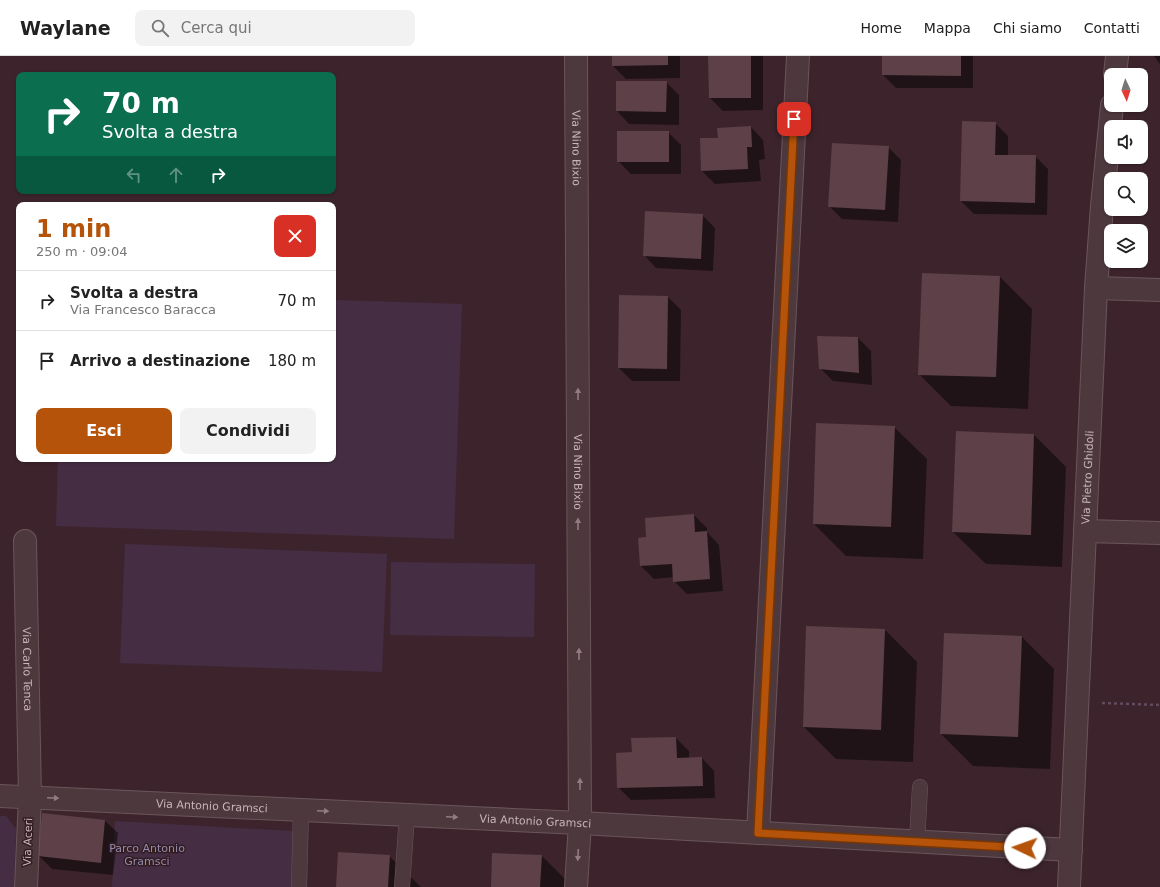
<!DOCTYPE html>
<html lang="it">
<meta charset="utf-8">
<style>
body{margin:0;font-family:"DejaVu Sans",sans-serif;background:#f2f2f2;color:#222;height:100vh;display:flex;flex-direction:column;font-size:15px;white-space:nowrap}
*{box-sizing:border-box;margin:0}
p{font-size:13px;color:#767676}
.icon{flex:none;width:22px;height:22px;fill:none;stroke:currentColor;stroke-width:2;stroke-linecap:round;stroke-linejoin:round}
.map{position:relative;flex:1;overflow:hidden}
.drawer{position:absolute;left:16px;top:146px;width:320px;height:260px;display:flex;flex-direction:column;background:#fff;border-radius:8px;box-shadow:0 1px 3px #0004}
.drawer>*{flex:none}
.top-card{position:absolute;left:16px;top:16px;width:320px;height:122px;border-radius:8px;box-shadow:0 1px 3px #0004;background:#0b6e4f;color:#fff;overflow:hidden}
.needle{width:26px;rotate:176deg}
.fabs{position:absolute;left:1104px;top:12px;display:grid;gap:8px}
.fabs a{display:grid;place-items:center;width:44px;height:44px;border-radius:8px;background:#fff;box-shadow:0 1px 3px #0004;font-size:20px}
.pin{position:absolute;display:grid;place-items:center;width:34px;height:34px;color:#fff;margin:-17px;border-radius:8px;box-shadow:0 2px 6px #0006}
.me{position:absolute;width:44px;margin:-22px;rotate:273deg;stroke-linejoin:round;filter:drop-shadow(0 0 3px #0008)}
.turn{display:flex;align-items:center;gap:14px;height:84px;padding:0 20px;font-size:18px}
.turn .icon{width:52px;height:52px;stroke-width:2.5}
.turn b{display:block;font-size:28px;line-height:34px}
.lanes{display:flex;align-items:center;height:38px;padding:0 20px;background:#0003;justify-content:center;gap:20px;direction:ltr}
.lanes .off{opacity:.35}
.round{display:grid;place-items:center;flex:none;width:42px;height:42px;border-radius:8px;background:#f2f2f2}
.overview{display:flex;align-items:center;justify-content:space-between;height:68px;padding:0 20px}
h1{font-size:24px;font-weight:800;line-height:30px;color:#b45309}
.cta{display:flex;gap:8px;margin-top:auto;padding:8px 20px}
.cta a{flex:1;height:46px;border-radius:8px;background:#b45309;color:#fff;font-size:16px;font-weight:800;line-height:46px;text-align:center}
.cta a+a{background:#f2f2f2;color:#222}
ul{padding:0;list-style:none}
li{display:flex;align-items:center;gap:12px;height:60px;padding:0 20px;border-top:1px solid #e0e0e0}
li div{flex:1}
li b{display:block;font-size:15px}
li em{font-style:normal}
header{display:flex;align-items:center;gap:24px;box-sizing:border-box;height:56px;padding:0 20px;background:#fff;border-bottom:1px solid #e0e0e0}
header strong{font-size:19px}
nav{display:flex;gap:22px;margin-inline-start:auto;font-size:14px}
.search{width:280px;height:36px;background:#f2f2f2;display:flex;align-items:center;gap:10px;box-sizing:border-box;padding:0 14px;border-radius:8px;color:#767676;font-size:15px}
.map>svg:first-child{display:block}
.green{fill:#452e44}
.shadow{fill:#0007}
.building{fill:#5d4048}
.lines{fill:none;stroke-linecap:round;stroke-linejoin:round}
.lane-casing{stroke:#6b565c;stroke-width:16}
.street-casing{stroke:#6b565c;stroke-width:24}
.path{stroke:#614b5c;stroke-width:2.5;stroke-dasharray:3 3;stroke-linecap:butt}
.lane{stroke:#4d383e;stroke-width:15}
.street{stroke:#4d383e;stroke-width:22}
.oneway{fill:#917c82}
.route-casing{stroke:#753606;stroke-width:10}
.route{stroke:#b45309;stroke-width:7}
.labels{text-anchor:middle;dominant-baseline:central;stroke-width:3;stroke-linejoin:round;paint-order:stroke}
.street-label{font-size:11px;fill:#c8b4b9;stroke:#321d23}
.park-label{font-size:11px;fill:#9589ad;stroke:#321d23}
</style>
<header>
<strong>Waylane</strong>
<div class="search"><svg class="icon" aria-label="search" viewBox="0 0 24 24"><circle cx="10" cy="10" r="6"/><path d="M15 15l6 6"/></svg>Cerca qui</div>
<nav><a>Home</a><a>Mappa</a><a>Chi siamo</a><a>Contatti</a></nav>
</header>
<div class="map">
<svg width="1160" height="831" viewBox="0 0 1160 831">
<rect width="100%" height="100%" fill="#3d242c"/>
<g class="green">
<path d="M333 244 462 248 454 483 56 470 58 403H333Z"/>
<path d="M125 488 387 498 382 616 120 607Z"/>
<path d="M391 506 535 508 534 581 390 579Z"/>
<path d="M0 760H6L16 773 14 831H0Z"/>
<path d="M115 765 293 775 291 831H112Z"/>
</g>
<g class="shadow">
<path d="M613 0H680V22L626 23 613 10Z"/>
<path d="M709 0H763V54L723 55 710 42Z"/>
<path d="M883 0H973V32H896L883 19Z"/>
<path d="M1154 0H1160V8Z"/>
<path d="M666 26 679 39V69L629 68 617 55Z"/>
<path d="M995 67 1008 80V100H1035L1048 113 1047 159 974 158 961 145Z"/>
<path d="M751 71 763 84 765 103 759 104 761 125 715 128 702 115 719 83Z"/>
<path d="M668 76 681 89V118H631L618 105Z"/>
<path d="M888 91 901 104 898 166 842 163 829 150Z"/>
<path d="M702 159 715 172 713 215 656 212 644 199Z"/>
<path d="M1000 221 1032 253 1028 353 951 350 919 318Z"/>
<path d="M668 241 681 254 680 325H632L619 312Z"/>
<path d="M858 282 871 295 872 329 833 325 820 312Z"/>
<path d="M894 371 927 403 923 503 846 500 814 468Z"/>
<path d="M1034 379 1066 411 1062 511 986 508 953 476Z"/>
<path d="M694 459 707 472V476L719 489 723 535 687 538 674 525V521L654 523 641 510 647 482Z"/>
<path d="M885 574 917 606 913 706 836 703 804 671Z"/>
<path d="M945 578 1022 581 1054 613 1050 713 973 710 941 678Z"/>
<path d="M676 682 689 695V702H702L714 715 715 742 631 744 618 731 633 697Z"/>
<path d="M105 765 118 777 113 819 52 813 39 800Z"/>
<path d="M389 800 421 831H337Z"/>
<path d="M542 800 573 831H492Z"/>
</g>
<g class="building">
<path d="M612 0H668V9L612 10Z"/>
<path d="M708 0H751V42H709Z"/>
<path d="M882 0H961V20L882 19Z"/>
<path d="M616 25H667L666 56 616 55Z"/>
<path d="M962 65 996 66 995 99H1036L1035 147 960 145Z"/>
<path d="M751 70 752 91H747L748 113 701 115 700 82H718L717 72Z"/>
<rect x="617" y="75" width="52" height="31"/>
<path d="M832 87 889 90 885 154 828 151Z"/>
<path d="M645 155 703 158 701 203 643 200Z"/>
<path d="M922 217 1000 220 996 321 918 319Z"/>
<path d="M619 239 668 240 667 313 618 312Z"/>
<path d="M817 280 858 281 859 317 819 313Z"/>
<path d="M816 367 895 370 891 471 813 468Z"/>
<path d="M956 375 1034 378 1031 479 952 476Z"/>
<path d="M694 458 695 476 707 475 710 523 673 526 672 508 640 510 638 482 646 481 645 462Z"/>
<path d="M806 570 885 573 881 674 803 671Z"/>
<path d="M944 577 1022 580 1018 681 940 678Z"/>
<path d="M676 681 677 702 702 701 703 730 617 732 616 697 632 696 631 682Z"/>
<path d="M42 757 105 764 101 807 38 800Z"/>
<path d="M338 796 390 799 388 831H336Z"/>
<path d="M492 797 542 799 540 831H491Z"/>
</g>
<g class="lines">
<defs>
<g id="lane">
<path d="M917 786 920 731"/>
<path d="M299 831 301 754"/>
<path d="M402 831 407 759"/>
</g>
<g id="street">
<path id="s1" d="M576 0 580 767 576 831"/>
<path d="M1115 19 1117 0"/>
<path d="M1096 232 1160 234"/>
<path d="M1085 475 1160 477"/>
<path id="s2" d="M25 485 30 741 26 831"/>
<path id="s3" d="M0 740 580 767 1071 794"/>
<path d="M758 777 798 0"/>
<path id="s4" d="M1069 831 1096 232 1102 150 1112 49"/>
</g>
</defs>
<use href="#lane" class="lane-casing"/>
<use href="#street" class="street-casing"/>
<path class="path" d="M1102 647 1160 649"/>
<use href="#lane" class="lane"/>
<use href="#street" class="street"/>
</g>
<defs><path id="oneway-solid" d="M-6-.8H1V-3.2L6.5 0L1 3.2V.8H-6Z"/></defs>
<g class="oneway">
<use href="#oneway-solid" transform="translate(578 338) rotate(-90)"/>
<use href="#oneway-solid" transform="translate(578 468) rotate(-90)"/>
<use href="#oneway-solid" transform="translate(579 598) rotate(-90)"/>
<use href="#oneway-solid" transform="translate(580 728) rotate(-90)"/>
<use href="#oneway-solid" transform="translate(53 742) rotate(3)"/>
<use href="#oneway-solid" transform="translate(323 755) rotate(3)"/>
<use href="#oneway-solid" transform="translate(452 761) rotate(3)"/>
<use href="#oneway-solid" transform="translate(578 799) rotate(93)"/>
</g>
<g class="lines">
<defs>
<path id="route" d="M794 63 758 777 1025 792"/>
</defs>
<use href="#route" class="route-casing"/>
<use href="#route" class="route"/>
</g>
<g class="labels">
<g class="street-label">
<text stroke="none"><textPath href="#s1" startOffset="92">Via Nino Bixio</textPath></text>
<text stroke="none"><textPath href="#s1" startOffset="416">Via Nino Bixio</textPath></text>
<text stroke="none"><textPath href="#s4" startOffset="410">Via Pietro Ghidoli</textPath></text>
<text stroke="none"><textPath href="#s2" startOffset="128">Via Carlo Tenca</textPath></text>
<text stroke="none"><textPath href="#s3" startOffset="212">Via Antonio Gramsci</textPath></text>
<text stroke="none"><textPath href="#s3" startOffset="536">Via Antonio Gramsci</textPath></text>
<text transform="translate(28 786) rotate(-88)">Via Aceri</text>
</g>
<g class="park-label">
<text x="147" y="792">Parco Antonio<tspan x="147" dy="13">Gramsci</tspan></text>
</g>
</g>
</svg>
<div class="fabs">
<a><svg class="needle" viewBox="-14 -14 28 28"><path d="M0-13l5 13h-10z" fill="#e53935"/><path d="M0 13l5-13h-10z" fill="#767676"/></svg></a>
<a><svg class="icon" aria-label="sound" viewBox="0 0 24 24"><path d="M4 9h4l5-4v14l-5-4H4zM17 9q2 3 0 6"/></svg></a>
<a><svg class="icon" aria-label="search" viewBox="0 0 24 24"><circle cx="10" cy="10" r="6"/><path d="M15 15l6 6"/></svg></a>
<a><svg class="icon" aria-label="layers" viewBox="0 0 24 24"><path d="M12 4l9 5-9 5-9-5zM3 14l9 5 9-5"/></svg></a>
</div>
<div class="pin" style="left:794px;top:63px;background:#d93025"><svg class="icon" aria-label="arrive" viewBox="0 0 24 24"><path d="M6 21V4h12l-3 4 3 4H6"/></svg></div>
<svg class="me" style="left:1025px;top:792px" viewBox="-20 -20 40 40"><circle r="19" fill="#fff"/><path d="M0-13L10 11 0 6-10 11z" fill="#b45309"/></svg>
<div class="top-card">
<div class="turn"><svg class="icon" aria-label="right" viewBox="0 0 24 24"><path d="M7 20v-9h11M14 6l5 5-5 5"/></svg><div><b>70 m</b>Svolta a destra</div></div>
<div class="lanes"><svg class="icon off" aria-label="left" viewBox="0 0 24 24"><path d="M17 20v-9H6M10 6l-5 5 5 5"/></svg><svg class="icon off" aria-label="ahead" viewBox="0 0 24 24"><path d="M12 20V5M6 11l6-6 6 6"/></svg><svg class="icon" aria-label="right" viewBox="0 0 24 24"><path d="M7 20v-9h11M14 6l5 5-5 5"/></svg></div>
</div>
<section class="drawer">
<div class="overview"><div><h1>1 min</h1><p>250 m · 09:04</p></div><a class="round" style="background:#d93025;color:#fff"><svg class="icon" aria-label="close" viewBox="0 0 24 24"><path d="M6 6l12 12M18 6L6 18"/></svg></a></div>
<ul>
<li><svg class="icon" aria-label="right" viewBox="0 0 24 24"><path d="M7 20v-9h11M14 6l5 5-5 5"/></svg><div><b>Svolta a destra</b><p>Via Francesco Baracca</p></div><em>70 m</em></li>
<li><svg class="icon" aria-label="arrive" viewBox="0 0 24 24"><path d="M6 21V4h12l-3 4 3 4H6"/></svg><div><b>Arrivo a destinazione</b></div><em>180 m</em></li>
</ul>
<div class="cta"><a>Esci</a><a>Condividi</a></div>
</section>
</div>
